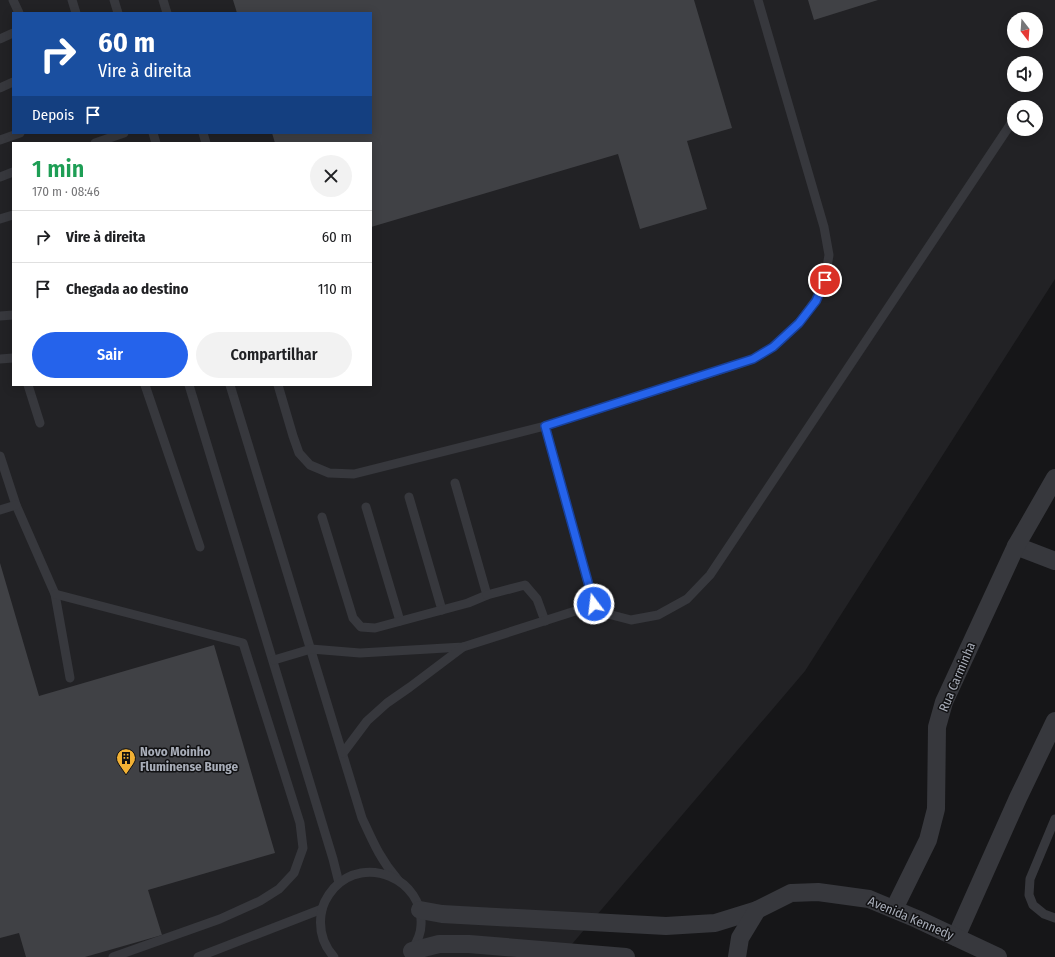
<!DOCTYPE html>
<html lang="pt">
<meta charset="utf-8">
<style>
body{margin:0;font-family:"Fira Sans Condensed",sans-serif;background:#f2f2f2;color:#202124;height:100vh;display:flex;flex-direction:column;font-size:15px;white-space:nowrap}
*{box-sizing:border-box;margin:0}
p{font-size:13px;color:#757577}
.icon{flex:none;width:22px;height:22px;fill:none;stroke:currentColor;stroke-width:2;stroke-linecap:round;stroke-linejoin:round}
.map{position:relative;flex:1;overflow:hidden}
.drawer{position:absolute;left:12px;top:142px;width:360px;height:244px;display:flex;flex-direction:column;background:#fff;border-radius:0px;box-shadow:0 2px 10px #0003}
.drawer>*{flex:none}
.banner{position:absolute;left:12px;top:12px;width:360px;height:122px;border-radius:0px;box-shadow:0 2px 10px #0003;background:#1a4fa0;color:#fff;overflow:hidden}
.needle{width:26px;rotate:163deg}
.fabs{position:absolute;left:1007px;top:12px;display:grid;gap:8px}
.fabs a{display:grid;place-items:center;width:36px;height:36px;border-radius:50%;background:#fff;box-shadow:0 2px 10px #0003;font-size:20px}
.pin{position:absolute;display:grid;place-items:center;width:34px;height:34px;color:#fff;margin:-17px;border:2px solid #fff;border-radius:50%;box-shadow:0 1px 4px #0007}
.me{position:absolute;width:44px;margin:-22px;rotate:345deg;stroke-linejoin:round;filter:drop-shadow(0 0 3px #0008)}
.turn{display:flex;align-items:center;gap:14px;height:84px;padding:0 20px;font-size:18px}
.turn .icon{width:52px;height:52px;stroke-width:2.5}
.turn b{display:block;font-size:28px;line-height:34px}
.then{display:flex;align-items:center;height:38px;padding:0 20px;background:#0003;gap:8px;font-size:15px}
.round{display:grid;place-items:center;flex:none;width:42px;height:42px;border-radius:21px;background:#f2f2f2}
.head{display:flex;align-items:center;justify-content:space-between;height:68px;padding:0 20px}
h1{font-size:24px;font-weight:600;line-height:30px;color:#1e9e55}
.button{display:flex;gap:8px;margin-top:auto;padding:8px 20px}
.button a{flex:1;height:46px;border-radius:24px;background:#2563eb;color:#fff;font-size:16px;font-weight:600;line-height:46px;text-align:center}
.button a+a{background:#f2f2f2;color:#202124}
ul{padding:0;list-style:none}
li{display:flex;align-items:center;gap:12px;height:52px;padding:0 20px;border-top:1px solid #e0e0e0}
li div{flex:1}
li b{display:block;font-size:15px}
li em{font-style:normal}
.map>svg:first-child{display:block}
.built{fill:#222225;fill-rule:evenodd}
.building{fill:#404145}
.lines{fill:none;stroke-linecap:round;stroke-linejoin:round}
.service{stroke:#37383d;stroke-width:9}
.minor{stroke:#37383d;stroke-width:18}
.route-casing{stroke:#184099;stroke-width:10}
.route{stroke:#2563eb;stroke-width:7}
.labels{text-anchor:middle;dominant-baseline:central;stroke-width:3;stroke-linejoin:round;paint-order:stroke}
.street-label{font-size:13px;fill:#a8adb8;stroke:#111113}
.poi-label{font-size:13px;font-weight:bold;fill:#a8adb8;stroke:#111113;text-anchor:start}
</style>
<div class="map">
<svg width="1055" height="957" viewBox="0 0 1055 957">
<rect width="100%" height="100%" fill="#161618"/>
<path class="built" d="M0 0H1055V279L805 671 561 957H0ZM13 13H371V133H13ZM1014 19H1036V41H1014ZM1014 63H1036V85H1014ZM1014 107H1036V129H1014ZM13 143H371V385H13Z"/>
<g class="building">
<path d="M233 0H694L732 128 687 141 707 209 640 229 618 154 371 227V143H275L272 133H371V13H237Z"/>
<path d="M808 0H878L814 20Z"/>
<path d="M0 563 39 696 214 645 275 853 148 890 162 935 85 957H26L19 933 0 938Z"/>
</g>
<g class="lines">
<g class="service">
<path d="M13 0 19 13"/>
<path d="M72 0 76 13"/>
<path d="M114 0 118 13"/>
<path d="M163 0 167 13"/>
<path d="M0 39 13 33"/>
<path d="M0 88 13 82"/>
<path d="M153 133 156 143"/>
<path d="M203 133 206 143"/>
<path d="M0 140 20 133"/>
<path d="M95 143 124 133"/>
<path d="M0 177 13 172"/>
<path d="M0 219 13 215"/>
<path d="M0 316 13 315"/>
<path d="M0 359 13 358"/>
<path d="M28 385 40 423"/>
<path d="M145 385 200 547"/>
<path d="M189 385 333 859 339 883"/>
<path d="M230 385 362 818C373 842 380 859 398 880"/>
<path d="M278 385 293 436 299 453 310 465 329 473 354 474 545 426 733 366 753 359 773 347 799 323 815 301 825 279 829 255 824 227 758 0"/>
<path d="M545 426 594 605 608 614 631 620 658 615 687 599 710 575 1014 119"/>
<path d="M0 456 16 505 55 594 70 678"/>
<path d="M409 497 442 610"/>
<path d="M366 507 400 621"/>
<path d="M0 510 16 505"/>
<path d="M322 517 353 618 361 627 375 628 468 603 487 595 455 483"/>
<path d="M55 594 243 643 300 823 303 848 294 873 279 889 260 901 220 919 113 957"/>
<path d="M487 595 525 585 537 599 545 621"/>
<path d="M274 660 311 649 360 653 463 647 594 605"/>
<path d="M343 753 367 721 387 703 410 687 463 647"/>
<path d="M1055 819 1030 879 1029 895 1033 905 1044 914 1055 918"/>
<path d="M198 957 322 909"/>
<path d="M334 957C323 945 319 931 321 915 322 904 327 896 334 888 365 854 424 879 421 925 421 934 417 942 412 950"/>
</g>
<g class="minor">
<path d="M1016 546 1055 561"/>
<path d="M894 909 928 840 936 809 937 727 944 702 1016 546 1055 478"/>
<path d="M420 910 442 914 666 926 715 923 757 910"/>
<path d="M956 937 1018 798 1055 721"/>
<path d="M412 951 439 944H469L626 957"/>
<path d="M737 957 740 938 757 910 791 893 818 892 869 899 917 919 998 957"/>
</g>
</g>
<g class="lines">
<defs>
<path id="route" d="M594 604 545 426 753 359 773 347 799 323 816 301 825 280"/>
</defs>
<use href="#route" class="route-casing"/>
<use href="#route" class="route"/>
</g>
<defs>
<symbol id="building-pin" viewBox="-11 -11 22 30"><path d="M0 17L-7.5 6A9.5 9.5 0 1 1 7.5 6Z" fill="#f2b134" stroke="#111113"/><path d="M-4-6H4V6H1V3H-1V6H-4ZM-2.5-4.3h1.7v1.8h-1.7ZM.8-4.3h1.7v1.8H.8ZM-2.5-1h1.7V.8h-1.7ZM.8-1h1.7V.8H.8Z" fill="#111"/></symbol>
</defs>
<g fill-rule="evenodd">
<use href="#building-pin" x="115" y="747" width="22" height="30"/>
</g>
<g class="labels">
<g class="street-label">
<text transform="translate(957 677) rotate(-67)">Rua Carminha</text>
<text transform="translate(911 918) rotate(23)">Avenida Kennedy</text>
</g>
<g class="poi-label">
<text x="140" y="751">Novo Moinho<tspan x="140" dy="15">Fluminense Bunge</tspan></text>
</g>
</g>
</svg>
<div class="fabs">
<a><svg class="needle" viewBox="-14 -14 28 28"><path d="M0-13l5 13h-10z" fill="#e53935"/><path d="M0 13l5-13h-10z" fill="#757577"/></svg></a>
<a><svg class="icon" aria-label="sound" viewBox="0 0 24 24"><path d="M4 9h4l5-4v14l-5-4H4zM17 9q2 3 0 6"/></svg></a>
<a><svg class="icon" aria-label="search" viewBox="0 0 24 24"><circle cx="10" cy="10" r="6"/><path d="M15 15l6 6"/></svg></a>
</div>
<div class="pin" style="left:825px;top:280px;background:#d93025"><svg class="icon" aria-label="arrive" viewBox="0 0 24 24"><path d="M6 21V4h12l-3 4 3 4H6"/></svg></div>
<svg class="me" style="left:594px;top:604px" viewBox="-20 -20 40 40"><circle r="17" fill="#2563eb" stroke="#fff" stroke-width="3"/><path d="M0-11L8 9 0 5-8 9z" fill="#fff"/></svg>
<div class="banner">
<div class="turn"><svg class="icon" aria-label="right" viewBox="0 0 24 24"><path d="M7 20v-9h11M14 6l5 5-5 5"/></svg><div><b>60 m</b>Vire à direita</div></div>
<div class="then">Depois<svg class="icon" aria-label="arrive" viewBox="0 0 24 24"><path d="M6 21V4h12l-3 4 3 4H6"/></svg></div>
</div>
<section class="drawer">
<div class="head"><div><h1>1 min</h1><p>170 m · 08:46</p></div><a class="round"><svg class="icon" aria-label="close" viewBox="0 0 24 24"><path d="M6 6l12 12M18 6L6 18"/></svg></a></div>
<ul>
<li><svg class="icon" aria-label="right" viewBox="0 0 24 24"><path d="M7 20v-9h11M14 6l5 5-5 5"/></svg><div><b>Vire à direita</b></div><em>60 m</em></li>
<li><svg class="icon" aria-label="arrive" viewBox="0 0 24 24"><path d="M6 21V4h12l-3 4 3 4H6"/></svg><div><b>Chegada ao destino</b></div><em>110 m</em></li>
</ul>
<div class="button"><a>Sair</a><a>Compartilhar</a></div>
</section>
</div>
